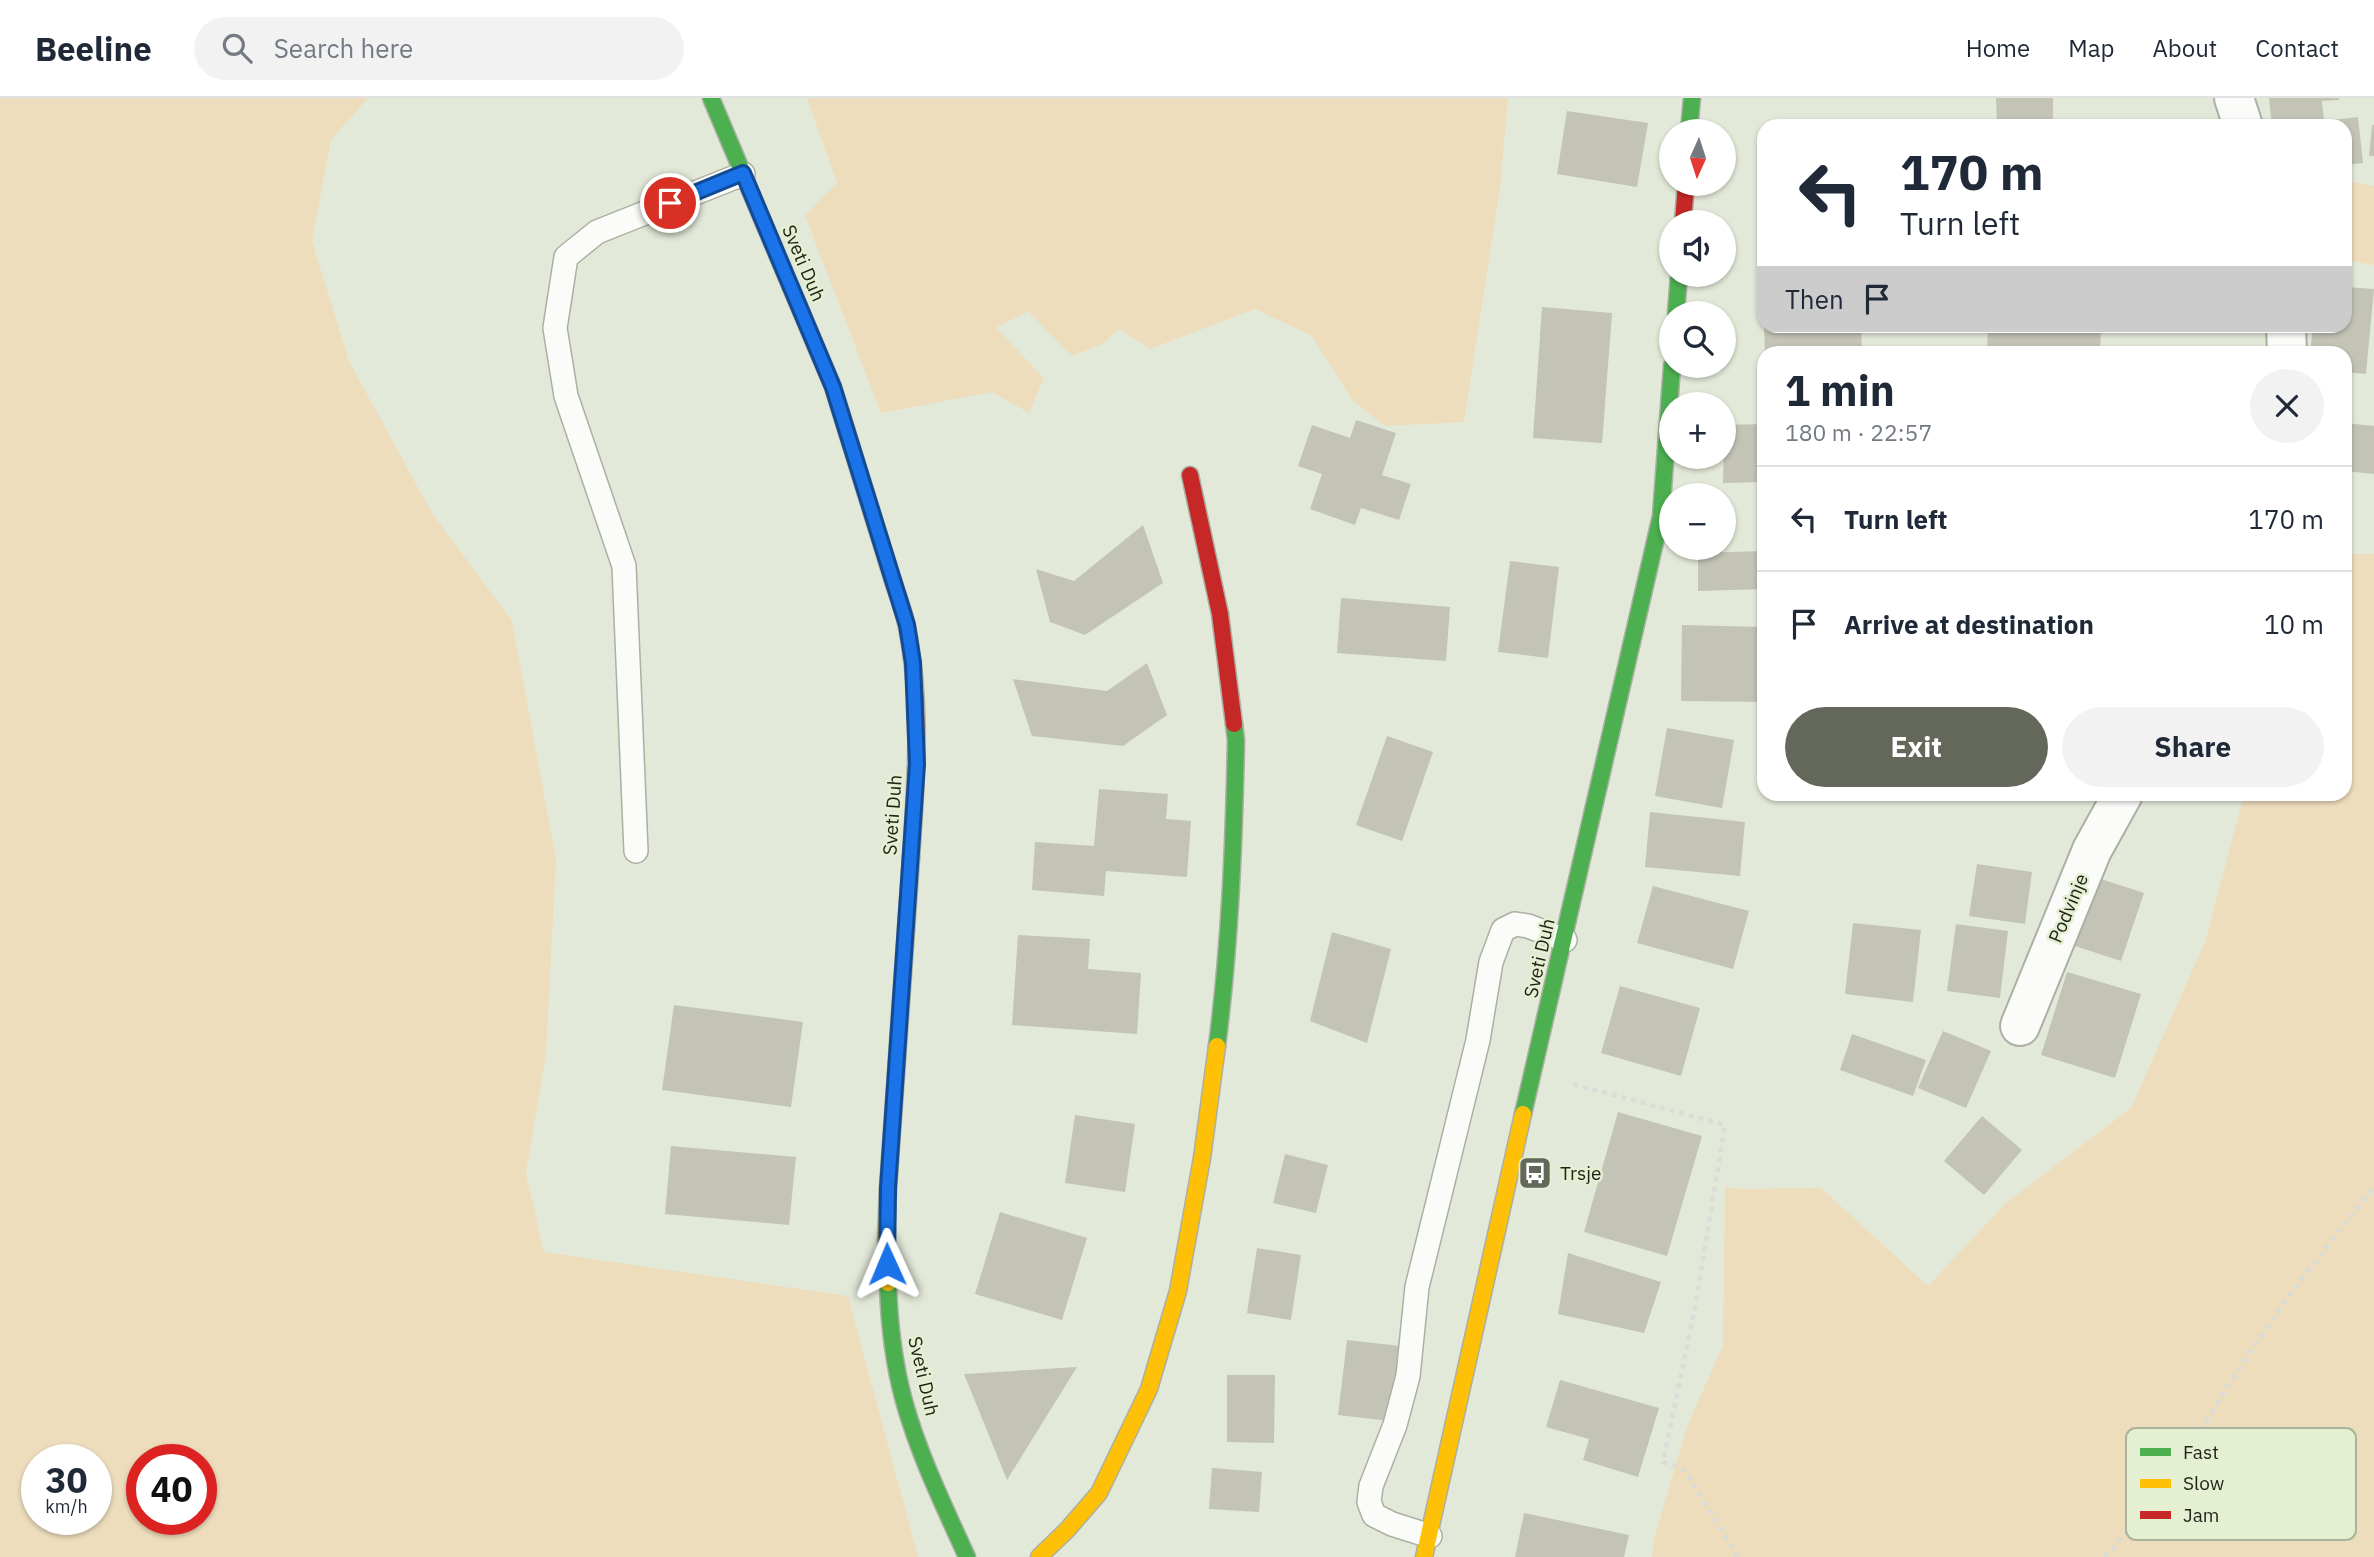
<!DOCTYPE html>
<meta charset="utf-8">
<style>
body{margin:0;font-family:"IBM Plex Sans",sans-serif;background:#f2f2f3;color:#1f2937;height:100vh;display:flex;flex-direction:column;font-size:26px;white-space:nowrap}
*{box-sizing:border-box;margin:0}
p{font-size:23px;color:#747a83}
.icon{flex:none;width:38px;height:38px;fill:none;stroke:currentColor;stroke-width:2;stroke-linecap:round;stroke-linejoin:round}
.map{position:relative;flex:1;overflow:hidden}
.panel{position:absolute;left:1757px;top:248px;width:595px;height:455px;display:flex;flex-direction:column;background:#fff;border-radius:21px;box-shadow:0 2px 5px #0004}
.panel>*{flex:none}
.guide{position:absolute;left:1757px;top:21px;width:595px;height:214px;border-radius:21px;box-shadow:0 2px 5px #0004;background:#fff;color:#1f2937;overflow:hidden}
.needle{width:46px;rotate:183deg}
.controls{position:absolute;left:1659px;top:21px;display:grid;gap:14px}
.controls a{display:grid;place-items:center;width:77px;height:77px;border-radius:50%;background:#fff;box-shadow:0 2px 5px #0004;font-size:35px}
.speed{position:absolute;left:21px;top:1346px;display:flex;gap:14px;font-size:35px;font-weight:700;text-align:center}
.speed>*{display:grid;place-content:center;width:91px;height:91px;border-radius:50%;background:#fff;box-shadow:0 2px 5px #0004;line-height:1}
.speed small{font-size:18px;font-weight:400}
.speed .limit{border:10px solid #d22;background:#fff;color:#111}
.pin{position:absolute;display:grid;place-items:center;width:60px;height:60px;color:#fff;margin:-30px;border:4px solid #fff;border-radius:50%;box-shadow:0 2px 7px #0007}
.me{position:absolute;width:77px;margin:-38px;rotate:359deg;stroke-linejoin:round;filter:drop-shadow(0 0 5px #0008)}
.turn{display:flex;align-items:center;gap:24px;height:147px;padding:0 28px;font-size:32px}
.turn .icon{width:91px;height:91px;stroke-width:2.5}
.turn b{display:block;font-size:49px;line-height:60px}
.then{display:flex;align-items:center;height:66px;padding:0 28px;background:#0003;gap:14px;font-size:26px}
.round{display:grid;place-items:center;flex:none;width:74px;height:74px;border-radius:37px;background:#f2f2f3}
.head{display:flex;align-items:center;justify-content:space-between;height:119px;padding:0 28px}
h1{font-size:42px;font-weight:800;line-height:52px}
.cta{display:flex;gap:14px;margin-top:auto;padding:14px 28px}
.cta a{flex:1;height:80px;border-radius:42px;background:#63685b;color:#fff;font-size:28px;font-weight:800;line-height:80px;text-align:center}
.cta a+a{background:#f2f2f3;color:#1f2937}
ul{padding:0;list-style:none}
li{display:flex;align-items:center;gap:21px;height:105px;padding:0 28px;border-top:2px solid #e0e1e3}
li div{flex:1}
li b{display:block;font-size:26px}
li em{font-style:normal}
header{display:flex;align-items:center;gap:42px;box-sizing:border-box;height:98px;padding:0 35px;background:#fff;border-bottom:2px solid #e0e1e3}
header strong{font-size:33px}
nav{display:flex;gap:38px;margin-inline-start:auto;font-size:24px}
.search{width:490px;height:63px;background:#f2f2f3;display:flex;align-items:center;gap:18px;box-sizing:border-box;padding:0 24px;border-radius:38px;color:#747a83;font-size:26px}
.map>svg:first-child{display:block}
.green{fill:#eeddbd;fill-rule:evenodd}
.building{fill:#c3c4b6}
.lines{fill:none;stroke-linecap:round;stroke-linejoin:round}
.lane-casing{stroke:#abb0a3;stroke-width:26}
.street-casing{stroke:#abb0a3;stroke-width:42}
.fast-casing{stroke:#abb0a3;stroke-width:19}
.slow-casing{stroke:#abb0a3;stroke-width:19}
.jam-casing{stroke:#abb0a3;stroke-width:19}
.path{stroke:#dadcd7;stroke-width:4.5;stroke-dasharray:5 5;stroke-linecap:butt}
.lane{stroke:#fbfcf9;stroke-width:23}
.street{stroke:#fbfcf9;stroke-width:38}
.fast{stroke:#4caf50;stroke-width:16}
.slow{stroke:#ffc107;stroke-width:16}
.jam{stroke:#c62828;stroke-width:16}
.route-casing{stroke:#114b97;stroke-width:18}
.route{stroke:#1a73e8;stroke-width:12}
.labels{text-anchor:middle;dominant-baseline:central;stroke-width:5;stroke-linejoin:round;paint-order:stroke}
.street-label{font-size:19px;fill:#1e2217;stroke:#e5efd2}
.poi-label{font-size:19px;fill:#1e2217;stroke:#e5efd2;text-anchor:start}
.key{fill:#e5efd2;stroke:#a9b29a;stroke-width:2}
.key-label{font-size:19px;fill:#1e2217}
</style>
<header>
<strong>Beeline</strong>
<div class="search"><svg class="icon" aria-label="search" viewBox="0 0 24 24"><circle cx="10" cy="10" r="6"/><path d="M15 15l6 6"/></svg>Search here</div>
<nav><a>Home</a><a>Map</a><a>About</a><a>Contact</a></nav>
</header>
<div class="map">
<svg width="2374" height="1459" viewBox="0 0 2374 1459">
<rect width="100%" height="100%" fill="#e3e9d8"/>
<g class="green">
<path d="M0 0H368L331 42 312 143 349 263 432 415 512 523 556 761 546 956 526 1075 544 1154 848 1198 918 1459H0ZM37 1362H96V1421H37ZM142 1362H201V1421H142Z"/>
<path d="M807 0H1508L1500 90 1464 324 1385 328 1352 302 1312 238 1255 211 1150 251 1119 231 1102 246 1072 258 1028 213 996 230 1044 280 1029 315 992 294 881 315 805 118 837 85Z"/>
<path d="M2345 83 2374 88V167L2345 162Z"/>
<path d="M2345 456H2374V1459H1652L1654 1440 1688 1326 1723 1247 1725 1089 1738 1091 1821 1090 1928 1188 2006 1105 2131 1010 2205 844 2244 697 2345 696Z"/>
</g>
<g class="building">
<path d="M1996 0H2053V28H1997Z"/>
<path d="M2269 0H2339V2L2322 3 2324 23 2358 19 2363 65 2345 67V28H2272Z"/>
<path d="M1567 13 1648 25 1637 89 1557 76Z"/>
<path d="M2372 27H2374V58H2369Z"/>
<path d="M2345 189 2374 191 2366 276 2345 274V256H2310L2313 228H2345Z"/>
<path d="M1542 209 1612 215 1602 345 1533 340Z"/>
<path d="M1764 228H1861L1862 256H1765Z"/>
<path d="M1988 228 2101 233 2100 256H1987Z"/>
<path d="M1356 322 1396 335 1382 377 1411 386 1399 422 1361 410 1355 427 1310 411 1322 376 1298 368 1312 327 1350 340Z"/>
<path d="M2345 325 2374 328V376L2345 373Z"/>
<path d="M1764 326V384L1723 385 1724 327Z"/>
<path d="M1143 427 1163 485 1085 537 1050 524 1036 471 1074 483Z"/>
<path d="M1764 453V491L1698 493V455Z"/>
<path d="M1510 463 1559 469 1548 560 1498 554Z"/>
<path d="M1341 500 1450 509 1446 563 1337 555Z"/>
<path d="M1682 527 1764 529V604L1681 603Z"/>
<path d="M1147 565 1167 617 1123 648 1032 638 1013 581 1107 593Z"/>
<path d="M1667 630 1734 642 1722 710 1655 698Z"/>
<path d="M1387 638 1433 654 1402 743 1356 727Z"/>
<path d="M1099 691 1168 696 1166 721 1191 723 1187 779 1106 773 1104 798 1032 792 1035 744 1094 748Z"/>
<path d="M1650 714 1745 724 1740 778 1645 769Z"/>
<path d="M1977 766 2032 774 2025 826 1969 818Z"/>
<path d="M2098 780 2144 795 2121 863 2075 848Z"/>
<path d="M1653 788 1749 813 1733 871 1637 845Z"/>
<path d="M1853 825 1921 832 1913 904 1845 896Z"/>
<path d="M1956 826 2008 833 2000 900 1947 893Z"/>
<path d="M1332 834 1391 851 1367 945 1310 923Z"/>
<path d="M1018 837 1090 841 1088 871 1141 875 1137 936 1012 927Z"/>
<path d="M2067 874 2141 896 2115 980 2041 957Z"/>
<path d="M1620 888 1700 910 1681 978 1601 955Z"/>
<path d="M674 907 803 924 791 1009 662 992Z"/>
<path d="M1943 933 1991 953 1966 1010 1918 990Z"/>
<path d="M1852 936 1926 962 1913 998 1840 972Z"/>
<path d="M1618 1014 1702 1038 1667 1158 1584 1134Z"/>
<path d="M1075 1017 1135 1026 1125 1094 1065 1085Z"/>
<path d="M1982 1018 2022 1052 1984 1097 1944 1063Z"/>
<path d="M671 1048 796 1059 789 1127 665 1116Z"/>
<path d="M1285 1056 1328 1067 1316 1115 1273 1105Z"/>
<path d="M1000 1114 1087 1140 1062 1222 975 1196Z"/>
<path d="M1257 1150 1301 1157 1291 1222 1247 1215Z"/>
<path d="M1568 1155 1661 1184 1644 1235 1558 1216Z"/>
<path d="M1347 1242 1400 1248 1390 1323 1338 1317Z"/>
<path d="M1077 1269 1007 1382 964 1276Z"/>
<path d="M1227 1277H1275L1274 1345 1227 1344Z"/>
<path d="M1560 1282 1659 1310 1638 1379 1583 1362 1589 1341 1546 1329Z"/>
<path d="M1212 1370 1262 1374 1259 1414 1209 1411Z"/>
<path d="M1524 1415 1629 1437 1624 1459H1515Z"/>
</g>
<g class="lines">
<defs>
<g id="lane">
<path d="M636 753 624 468 566 298 555 230 566 159 597 134 743 76"/>
<path d="M1430 1438 1392 1426 1374 1417 1369 1404 1371 1388 1395 1327 1408 1278 1417 1189 1478 942 1491 864 1503 832 1515 826 1528 828 1565 842"/>
</g>
<g id="street">
<path d="M2234 0 2243 28"/>
<path d="M2286 228 2287 256"/>
<path d="M2020 928 2092 752 2123 696"/>
</g>
<g id="fast">
<path d="M711 0 833 289 893 483"/>
<path d="M1689 33 1692 0"/>
<path d="M1676 215 1679 177"/>
<path d="M1217 948C1230 847 1234 744 1236 642L1234 626"/>
<path d="M1523 1016 1661 418 1672 268"/>
<path d="M888 1185C889 1224 894 1266 904 1303 919 1357 944 1408 967 1459"/>
</g>
<g id="slow">
<path d="M888 1185 886 1141 888 1090 911 760"/>
<path d="M1039 1459 1067 1432 1099 1395 1149 1291 1178 1193 1202 1060 1217 948"/>
<path d="M1424 1459 1523 1016"/>
</g>
<g id="jam">
<path d="M1683 124 1686 86"/>
<path d="M1190 377 1220 516 1234 626"/>
<path d="M893 483C898 498 904 514 907 529 922 605 916 684 911 760"/>
</g>
</defs>
<use href="#lane" class="lane-casing"/>
<use href="#street" class="street-casing"/>
<use href="#fast" class="fast-casing"/>
<use href="#slow" class="slow-casing"/>
<use href="#jam" class="jam-casing"/>
<g class="path">
<path d="M1573 986 1725 1027 1695 1210 1663 1364 1685 1372 1738 1459"/>
<path d="M2104 1459C2171 1392 2213 1306 2267 1229 2300 1181 2338 1135 2374 1089"/>
</g>
<use href="#lane" class="lane"/>
<use href="#street" class="street"/>
<use href="#fast" class="fast"/>
<use href="#slow" class="slow"/>
<use href="#jam" class="jam"/>
</g>
<g class="lines">
<defs>
<path id="route" d="M670 105 743 75 833 289 907 527 913 565 917 666 888 1090 887 1166"/>
</defs>
<use href="#route" class="route-casing"/>
<use href="#route" class="route"/>
</g>
<defs>
<symbol id="bus-square" viewBox="-11 -11 22 22"><rect x="-9" y="-9" width="18" height="18" rx="4" fill="#63685b" stroke="#e5efd2"/><path d="M-5-6H5V4H4V6H2V4H-2V6H-4V4H-5ZM-3.5-4V0h7V-4ZM-3.5 1.2v1.5H-2V1.2ZM2 1.2v1.5H3.5V1.2Z" fill="#fff"/></symbol>
</defs>
<g fill-rule="evenodd">
<use href="#bus-square" x="1516" y="1056" width="38" height="38"/>
</g>
<g class="labels">
<g class="street-label">
<text transform="translate(804 165) rotate(67)">Sveti Duh</text>
<text transform="translate(892 717) rotate(-86)">Sveti Duh</text>
<text transform="translate(2068 810) rotate(-67)">Podvinje</text>
<text transform="translate(1539 860) rotate(-77)">Sveti Duh</text>
<text transform="translate(924 1278) rotate(77)">Sveti Duh</text>
</g>
<g class="poi-label">
<text x="1560" y="1075">Trsje</text>
</g>
</g>
<rect x="2126" y="1330" width="230" height="112" rx="10" class="key"/>
<rect x="2140" y="1350" width="31" height="8" fill="#4caf50"/>
<rect x="2140" y="1381" width="31" height="9" fill="#ffc107"/>
<rect x="2140" y="1413" width="31" height="8" fill="#c62828"/>
<g class="key-label">
<text x="2183" y="1361">Fast</text>
<text x="2183" y="1392">Slow</text>
<text x="2183" y="1424">Jam</text>
</g>
</svg>
<div class="controls">
<a><svg class="needle" viewBox="-14 -14 28 28"><path d="M0-13l5 13h-10z" fill="#e53935"/><path d="M0 13l5-13h-10z" fill="#747a83"/></svg></a>
<a><svg class="icon" aria-label="sound" viewBox="0 0 24 24"><path d="M4 9h4l5-4v14l-5-4H4zM17 9q2 3 0 6"/></svg></a>
<a><svg class="icon" aria-label="search" viewBox="0 0 24 24"><circle cx="10" cy="10" r="6"/><path d="M15 15l6 6"/></svg></a>
<a>+</a>
<a>−</a>
</div>
<div class="speed"><div>30<small>km/h</small></div><div class="limit">40</div></div>
<div class="pin" style="left:670px;top:105px;background:#d93025"><svg class="icon" aria-label="arrive" viewBox="0 0 24 24"><path d="M6 21V4h12l-3 4 3 4H6"/></svg></div>
<svg class="me" style="left:887px;top:1166px" viewBox="-20 -20 40 40"><path d="M0-17L14 15 0 8-14 15z" fill="#1a73e8" stroke="#fff" stroke-width="4"/></svg>
<div class="guide">
<div class="turn"><svg class="icon" aria-label="left" viewBox="0 0 24 24"><path d="M17 20v-9H6M10 6l-5 5 5 5"/></svg><div><b>170 m</b>Turn left</div></div>
<div class="then">Then<svg class="icon" aria-label="arrive" viewBox="0 0 24 24"><path d="M6 21V4h12l-3 4 3 4H6"/></svg></div>
</div>
<section class="panel">
<div class="head"><div><h1>1 min</h1><p>180 m · 22:57</p></div><a class="round"><svg class="icon" aria-label="close" viewBox="0 0 24 24"><path d="M6 6l12 12M18 6L6 18"/></svg></a></div>
<ul>
<li><svg class="icon" aria-label="left" viewBox="0 0 24 24"><path d="M17 20v-9H6M10 6l-5 5 5 5"/></svg><div><b>Turn left</b></div><em>170 m</em></li>
<li><svg class="icon" aria-label="arrive" viewBox="0 0 24 24"><path d="M6 21V4h12l-3 4 3 4H6"/></svg><div><b>Arrive at destination</b></div><em>10 m</em></li>
</ul>
<div class="cta"><a>Exit</a><a>Share</a></div>
</section>
</div>
